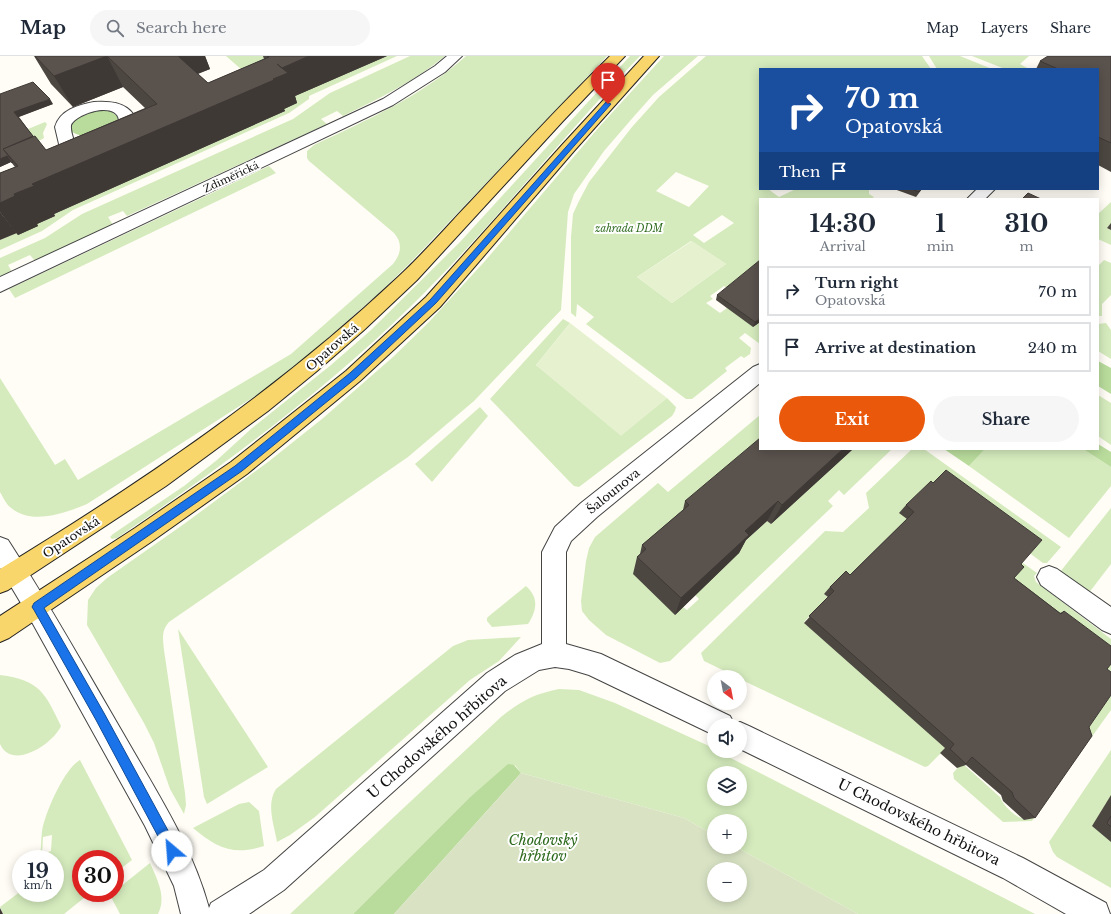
<!DOCTYPE html>
<meta charset="utf-8">
<style>
body{margin:0;font-family:"Libre Baskerville",serif;background:#f6f6f7;color:#1f2937;height:100vh;display:flex;flex-direction:column;font-size:15px;white-space:nowrap}
*{box-sizing:border-box;margin:0}
p{font-size:13px;color:#747a83}
.icon{flex:none;width:22px;height:22px;fill:none;stroke:currentColor;stroke-width:2;stroke-linecap:round;stroke-linejoin:round}
.map{position:relative;flex:1;overflow:hidden}
.sheet{position:absolute;left:759px;top:142px;width:340px;height:252px;display:flex;flex-direction:column;background:#fff;border-radius:0px;box-shadow:0 2px 10px #0003}
.sheet>*{flex:none}
.banner{position:absolute;left:759px;top:12px;width:340px;height:122px;border-radius:0px;box-shadow:0 2px 10px #0003;background:#1a4fa0;color:#fff;overflow:hidden}
.needle{width:26px;rotate:148deg}
.controls{position:absolute;left:707px;top:614px;display:grid;gap:8px}
.controls a{display:grid;place-items:center;width:40px;height:40px;border-radius:50%;background:#fff;box-shadow:0 2px 10px #0003;font-size:20px}
.speed{position:absolute;left:12px;top:794px;display:flex;gap:8px;font-size:20px;font-weight:700;text-align:center}
.speed>*{display:grid;place-content:center;width:52px;height:52px;border-radius:50%;background:#fff;box-shadow:0 2px 10px #0003;line-height:1}
.speed small{font-size:10px;font-weight:400}
.speed .limit{border:6px solid #d22;background:#fff;color:#111}
.pin{position:absolute;display:grid;place-items:center;width:34px;height:34px;color:#fff;margin:-41px -17px;border-radius:50% 50% 50% 0;rotate:-45deg;box-shadow:0 0 4px #0007}
.pin .icon{rotate:45deg}
.me{position:absolute;width:44px;margin:-22px;rotate:333deg;stroke-linejoin:round;filter:drop-shadow(0 0 3px #0008)}
.turn{display:flex;align-items:center;gap:14px;height:84px;padding:0 20px;font-size:18px}
.turn .icon{width:52px;height:52px;stroke-width:2.5}
.turn b{display:block;font-size:28px;line-height:34px}
.then{display:flex;align-items:center;height:38px;padding:0 20px;background:#0003;gap:8px;font-size:15px}
.eta{display:flex;justify-content:space-evenly;align-items:center;height:68px;text-align:center}
.eta b{font-size:24px;font-weight:800;line-height:28px}
.action{display:flex;gap:8px;margin-top:auto;padding:8px 20px}
.action a{flex:1;height:46px;border-radius:24px;background:#ea580c;color:#fff;font-size:16px;font-weight:800;line-height:46px;text-align:center}
.action a+a{background:#f6f6f7;color:#1f2937}
ul{padding:0;list-style:none}
li{display:flex;align-items:center;gap:12px;height:50px;margin:0 8px 6px;padding:0 12px;border:2px solid #e0e1e3;border-radius:0px}
li div{flex:1}
li b{display:block;font-size:15px}
li em{font-style:normal}
header{display:flex;align-items:center;gap:24px;box-sizing:border-box;height:56px;padding:0 20px;background:#fff;border-bottom:1px solid #e0e1e3}
header strong{font-size:19px}
nav{display:flex;gap:22px;margin-inline-start:auto;font-size:14px}
.search{width:280px;height:36px;background:#f6f6f7;display:flex;align-items:center;gap:10px;box-sizing:border-box;padding:0 14px;border-radius:22px;color:#747a83;font-size:15px}
.map>svg:first-child{display:block}
.green{fill:#d5ebbd;fill-rule:evenodd}
.forest{fill:#b9dc9c}
.cemetery{fill:#d9e3c4;fill-rule:evenodd}
.pitch{fill:#e6f2cf}
.lines{fill:none;stroke-linecap:round;stroke-linejoin:round}
.minor-casing{stroke:#444;stroke-width:2}
.major-casing{stroke:#222;stroke-width:2}
.minor{fill:#fff;fill-rule:evenodd}
.major{fill:#f9d66b;fill-rule:evenodd}
.wall{fill:#4d4742}
.shaded-wall{fill:#3f3936}
.building{fill:#5a524d;stroke:#3f3936}
.route{fill:#1a73e8;stroke:#114b97}
.labels{text-anchor:middle;dominant-baseline:central;stroke-width:4;stroke-linejoin:round;paint-order:stroke}
.far-street-label{font-size:10px;fill:#111;stroke:#fff}
.far-park-label{font-size:10px;font-style:italic;fill:#2f6b1f;stroke:#fff}
.street-label{font-size:12px;fill:#111;stroke:#fff}
.near-street-label{font-size:14px;fill:#111;stroke:#fff}
.near-park-label{font-size:14px;font-style:italic;fill:#2f6b1f;stroke:#fff}
</style>
<header>
<strong>Map</strong>
<div class="search"><svg class="icon" aria-label="search" viewBox="0 0 24 24"><circle cx="10" cy="10" r="6"/><path d="M15 15l6 6"/></svg>Search here</div>
<nav><a>Map</a><a>Layers</a><a>Share</a></nav>
</header>
<div class="map">
<svg width="1111" height="858" viewBox="0 0 1111 858">
<rect width="100%" height="100%" fill="#fffdf5"/>
<g class="green">
<path d="M226 0H283L242 14Z"/>
<path d="M382 0H397L309 40V43L289 57 73 154 42 175 0 194V184L55 160 53 156 143 118 175 101 176 103 222 80 224 82 268 60 269 61 284 55 283 53 290 41Z"/>
<path d="M410 0H445C415 25 378 43 343 60L337 55 321 63 327 68 127 160 123 155 108 161 113 169 35 205 30 199 8 209 12 216 0 222V202L45 182 82 158 293 63 330 37Z"/>
<path d="M466 0H607L409 208 378 238 305 302 263 335 87 448C65 457 31 470 10 451 6 448 3 441 0 436V322L55 409 65 403 78 424 291 298 393 208C401 198 403 187 394 177L309 105 307 102V95L314 89C367 64 422 40 466 0Z"/>
<path d="M630 0H640C561 82 491 172 410 251 320 339 220 412 117 482L112 483 110 481 113 478 184 430 217 404 251 373 331 309 371 274 460 186Z"/>
<path d="M664 0H698L653 39 636 58 604 95 574 138 568 156 561 254 474 345 408 401 169 566C161 575 163 583 164 594L185 737 186 749 184 758 170 733 154 687 144 667 87 569 88 544 96 532 107 522 184 468 268 406 322 363 393 301 429 266 485 205 600 70Z"/>
<path d="M706 0H922L931 13H760V133H768L779 141 796 133H869V138L874 141 871 143H760V208L731 234 724 230 710 240 713 243 706 247 720 257 727 252 760 266V288L745 277 739 282 751 292 750 298 744 302 741 300 725 312 727 315 692 343H686L586 268 594 261 577 248 576 261 571 257V181L573 158 578 147 589 126 632 71 659 41ZM676 116 709 130 689 151 656 135ZM722 159 734 167 704 187 693 179ZM691 185 726 208 672 247 637 221Z"/>
<path d="M929 0H960L992 13H937Z"/>
<path d="M972 0H1029L1020 8 1029 13H1005Z"/>
<path d="M45 66 47 68 43 77 44 82 37 86 28 73Z"/>
<path d="M269 110 276 117 15 242 9 233Z"/>
<path d="M1111 146V168L1107 172 1111 174V189L1098 183V158Z"/>
<path d="M1104 204 1111 207V239L1102 248V260H1098V210Z"/>
<path d="M563 263 570 267 536 309 621 379 667 342 676 351 675 355 672 360 579 431 574 430 567 423 490 343Z"/>
<path d="M1106 267 1111 274V303L1098 295V268Z"/>
<path d="M1098 339 1111 347V389L1098 380Z"/>
<path d="M480 351 488 360 432 426 415 408Z"/>
<path d="M760 359V393L683 551 687 554 699 543 695 539 735 494 767 465 771 468 807 435 836 402 840 405 853 393H892L844 439 839 434 828 445 833 450 670 605 660 607 606 579 589 564 582 555 581 545 586 505 589 492 595 481 658 427 668 436Z"/>
<path d="M912 393H924L1061 491 1047 507H1043L1028 496 907 463 844 526 824 538 828 541 804 566 946 692 928 710 925 711 740 623V621H737L704 605 701 597 825 475 843 476 869 452 866 437Z"/>
<path d="M985 393H1083L1111 411V430L1069 482 969 410Z"/>
<path d="M1111 452V508L1088 538 1060 516Z"/>
<path d="M1020 505 1037 517 1034 520 1036 526 1111 583V654L1071 710 1004 529Z"/>
<path d="M526 530C539 542 537 554 528 568L492 571 487 565V562L489 560Z"/>
<path d="M178 573 268 711 207 748 204 741Z"/>
<path d="M521 581 499 605 470 624 315 761 290 779 277 786C274 769 266 748 276 733L453 590 468 584Z"/>
<path d="M0 619C40 624 45 637 61 670 53 688 12 715 0 688Z"/>
<path d="M559 633 579 634 615 647 709 690 714 693V695H717L1035 858H858L736 791H740V765H714V779L684 762 521 717 515 709 468 743 353 858H290L501 661C521 645 534 638 559 633ZM714 717H740V743H714Z"/>
<path d="M1111 694V832L1057 801 1053 796 1049 786Z"/>
<path d="M80 704 132 804 115 817V803H81V837H90L64 858H3L0 851 21 835V837H55V803H40C41 794 41 784 42 775 45 757 64 713 80 704ZM52 779 51 795 42 798 43 781Z"/>
<path d="M962 707 1000 741C1003 749 1016 763 1026 763L1045 745 1032 765 1003 766 954 723 953 717Z"/>
<path d="M249 746 259 755 264 790C233 800 217 792 193 772L239 748Z"/>
<path d="M150 807C157 823 167 841 158 858H120L110 839 115 837V835Z"/>
</g>
<g class="forest">
<path d="M102 53 109 54 117 60 118 64 86 80C78 79 70 78 70 69L78 60Z"/>
<path d="M1098 305 1111 312V338L1098 330Z"/>
<path d="M1098 388 1111 396V411L1083 393H1098Z"/>
<path d="M944 393H985L969 410Z"/>
<path d="M508 708 514 709 521 717 394 858H353L468 743Z"/>
</g>
<path class="cemetery" d="M521 717 684 762 714 779V791H736L858 858H394ZM714 813H740V839H714Z"/>
<g class="pitch">
<path d="M692 185 726 208 672 247 637 221Z"/>
<path d="M570 267 667 342 621 380 536 309Z"/>
</g>
<g class="lines">
<defs>
<g id="minor">
<path d="M447 0H462L445 16 393 49 0 236V221L383 43 435 10Z"/>
<path d="M94 46C109 45 125 46 134 59 137 74 115 87 103 84L100 81 118 67 119 64C116 45 77 57 71 69 70 82 80 88 71 102L65 104 59 102 57 99 59 88 55 71C60 54 78 49 94 46Z"/>
<path d="M977 133H995L985 143H967Z"/>
<path d="M760 308V327L597 461 571 485 566 496V588L601 598 730 660 734 668 740 666 749 670 1023 802 1106 847 1110 858H1066L1003 822 740 693V669H714V679L589 619 569 613 555 611 539 614 505 635 284 834 249 858H181L174 830 145 770 28 559 0 512V481L8 484C50 549 88 617 127 684 158 738 193 792 209 852L211 847 264 814 487 617 515 599 542 588V496L555 471 581 447 753 311Z"/>
<path d="M1049 510 1057 513 1111 551V578L1102 574 1041 529 1037 521 1041 513Z"/>
</g>
<g id="major">
<path d="M610 0H625L563 65 417 224 364 274 317 315 268 355 166 430 8 534 0 537V513C141 427 278 334 398 221 424 197 447 170 471 145 517 96 562 47 610 0Z"/>
<path d="M644 0H659L574 95 440 251 360 325 247 418 151 486 9 582 0 586V560L135 472 231 406 346 315 426 241 562 89Z"/>
</g>
</defs>
<use href="#minor" class="minor-casing"/>
<use href="#major" class="major-casing"/>
<use href="#minor" class="minor"/>
<use href="#major" class="major"/>
</g>
<g class="wall">
<path d="M34 0H205L210 13 198 18 208 27 264 3 263 0H387L295 40 297 47 284 53 285 55 54 158 55 160 37 168 38 170 18 179 0 156 1 157 0 156V117L15 111 11 106 0 111V38L53 48 19 61 33 80 46 94 145 52 123 31 73 51 51 28Z"/>
<path d="M1111 0V116L1098 109V13H1036L1040 5Z"/>
<path d="M894 133H922L916 141Z"/>
<path d="M1111 167V174L1107 172Z"/>
<path d="M717 239 760 266 753 271 716 244Z"/>
<path d="M760 393H853L771 468 767 465 746 484 739 497 675 559 633 518 637 501 640 498 642 489 683 454 685 445Z"/>
<path d="M906 449 1021 508 1014 522 1060 557 1064 555 1107 613 1089 671 1035 762 1024 764 1003 745 1001 739 966 709 957 712 940 697 945 692 804 567 828 541 824 538 830 531 850 519 907 463 899 457Z"/>
<path d="M1111 739V786L1092 770Z"/>
</g>
<g class="shaded-wall">
<path d="M107 0 123 31 73 51 54 20Z"/>
<path d="M173 0H205L210 13 183 23Z"/>
<path d="M309 0H387L295 40 297 47 284 53 285 55 54 158 55 160 37 168 38 170 18 179 0 156V147L32 128 282 12Z"/>
<path d="M50 43 53 48 18 61 14 56Z"/>
<path d="M7 100 11 106 0 111V103Z"/>
<path d="M0 156 17 177 0 184Z"/>
<path d="M760 262V266L753 271 755 266Z"/>
<path d="M843 393H853L771 468 782 449Z"/>
<path d="M778 445 767 465 746 484 739 497 675 559 681 542 745 475Z"/>
<path d="M0 852 3 858H0Z"/>
</g>
<g class="building">
<path d="M35 0H178L208 27 269 1 267 0H309L282 12 277 8 288 17 273 23 274 24 32 128 34 130 14 138 15 140 0 147V117L18 110 3 93 35 80 46 94 157 48 107 0 54 20Z"/>
<path d="M1048 0H1111V87L1098 81V13H1058L1040 5Z"/>
<path d="M33 26 50 43 14 56 33 80 3 93 13 106 12 107 7 100 0 103V38Z"/>
<path d="M912 133H921L919 136Z"/>
<path d="M1028 137 1041 143H1022Z"/>
<path d="M760 204V262L755 266 717 239Z"/>
<path d="M760 382V393H843L782 449 778 445 745 475 749 479 681 542 637 501 646 493 642 489 689 449 685 445Z"/>
<path d="M946 414 1042 484 1021 508 1024 511 1014 522 1061 558 1064 555 1111 590V608L1107 613 1111 616V639L1089 671 1092 680 1035 762 1014 742 1012 736 972 701 966 708 950 693 954 688 809 560 834 535 830 531 846 515 850 519 914 456 906 449 931 425 933 427Z"/>
<path d="M1111 760V771L1107 767Z"/>
</g>
<path class="route" d="M606 46 611 48 436 247 356 322 242 415 44 552 104 657 177 791 178 795 177 799 172 801 168 799 96 664 34 554 32 551 34 547 235 410 350 317 430 244Z"/>
<g class="labels">
<g class="far-street-label">
<text transform="translate(231 121) rotate(-25)">Zdiměřická</text>
</g>
<g class="far-park-label">
<text x="629" y="172">zahrada DDM</text>
</g>
<g class="street-label">
<text transform="translate(332 291) rotate(-41)">Opatovská</text>
<text transform="translate(613 435) rotate(-39)">Šalounova</text>
<text transform="translate(71 481) rotate(-33)">Opatovská</text>
</g>
<g class="near-street-label">
<text transform="translate(437 681) rotate(-41)">U Chodovského hřbitova</text>
<text transform="translate(919 766) rotate(26)">U Chodovského hřbitova</text>
</g>
<g class="near-park-label">
<text x="543" y="784">Chodovský<tspan x="543" dy="16">hřbitov</tspan></text>
</g>
</g>
</svg>
<div class="controls">
<a><svg class="needle" viewBox="-14 -14 28 28"><path d="M0-13l5 13h-10z" fill="#e53935"/><path d="M0 13l5-13h-10z" fill="#747a83"/></svg></a>
<a><svg class="icon" aria-label="sound" viewBox="0 0 24 24"><path d="M4 9h4l5-4v14l-5-4H4zM17 9q2 3 0 6"/></svg></a>
<a><svg class="icon" aria-label="layers" viewBox="0 0 24 24"><path d="M12 4l9 5-9 5-9-5zM3 14l9 5 9-5"/></svg></a>
<a>+</a>
<a>−</a>
</div>
<div class="speed"><div>19<small>km/h</small></div><div class="limit">30</div></div>
<div class="pin" style="left:608px;top:48px;background:#d93025"><svg class="icon" aria-label="arrive" viewBox="0 0 24 24"><path d="M6 21V4h12l-3 4 3 4H6"/></svg></div>
<svg class="me" style="left:172px;top:795px" viewBox="-20 -20 40 40"><circle r="19" fill="#fff"/><path d="M0-13L10 11 0 6-10 11z" fill="#1a73e8"/></svg>
<div class="banner">
<div class="turn"><svg class="icon" aria-label="right" viewBox="0 0 24 24"><path d="M7 20v-9h11M14 6l5 5-5 5"/></svg><div><b>70 m</b>Opatovská</div></div>
<div class="then">Then<svg class="icon" aria-label="arrive" viewBox="0 0 24 24"><path d="M6 21V4h12l-3 4 3 4H6"/></svg></div>
</div>
<section class="sheet">
<div class="eta">
<div><b>14:30</b><p>Arrival</p></div>
<div><b>1</b><p>min</p></div>
<div><b>310</b><p>m</p></div>
</div>
<ul>
<li><svg class="icon" aria-label="right" viewBox="0 0 24 24"><path d="M7 20v-9h11M14 6l5 5-5 5"/></svg><div><b>Turn right</b><p>Opatovská</p></div><em>70 m</em></li>
<li><svg class="icon" aria-label="arrive" viewBox="0 0 24 24"><path d="M6 21V4h12l-3 4 3 4H6"/></svg><div><b>Arrive at destination</b></div><em>240 m</em></li>
</ul>
<div class="action"><a>Exit</a><a>Share</a></div>
</section>
</div>
